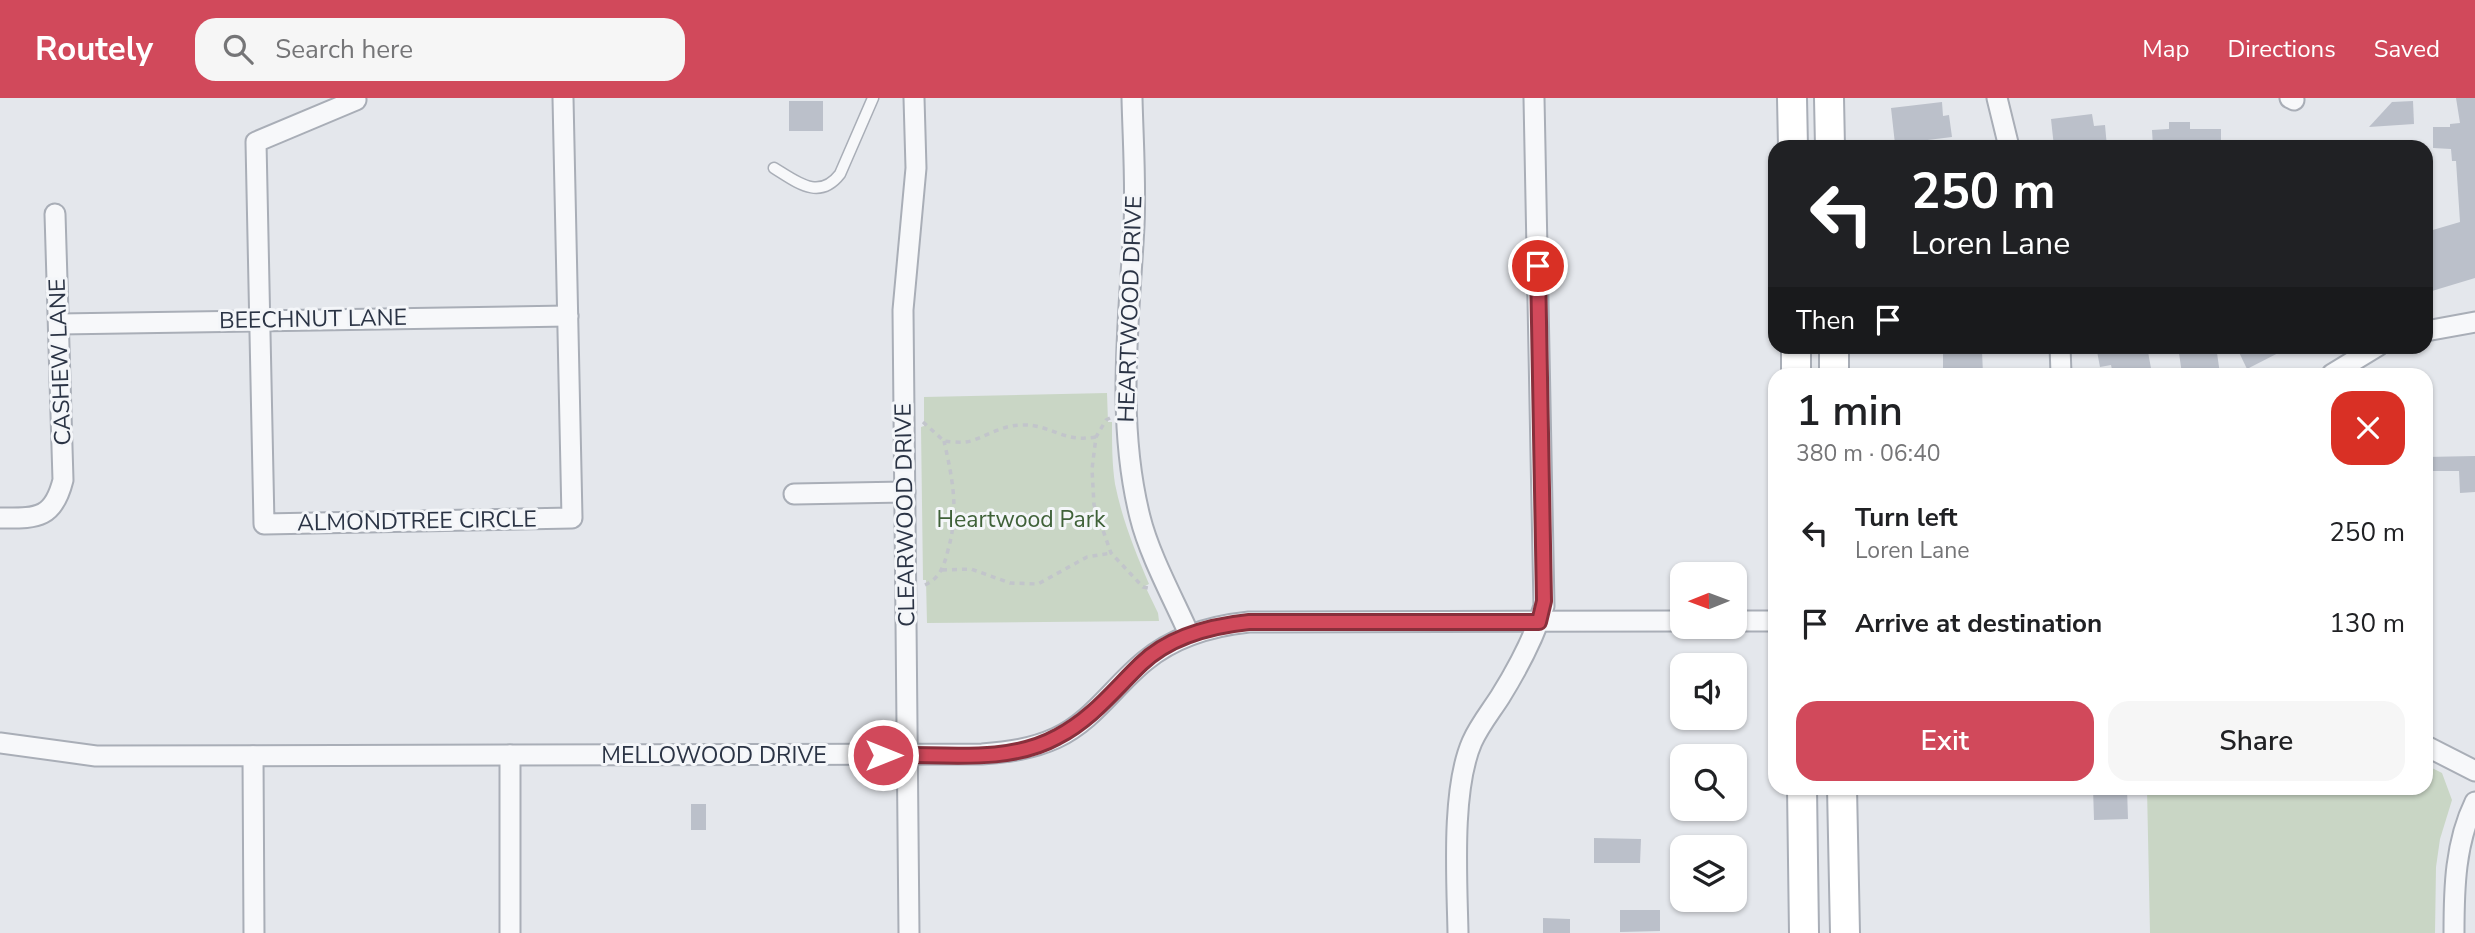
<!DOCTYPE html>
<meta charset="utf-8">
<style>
body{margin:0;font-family:"Nunito Sans",sans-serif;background:#f6f6f6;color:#202124;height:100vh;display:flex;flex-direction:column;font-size:26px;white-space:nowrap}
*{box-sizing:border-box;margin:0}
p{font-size:23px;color:#757577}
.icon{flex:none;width:38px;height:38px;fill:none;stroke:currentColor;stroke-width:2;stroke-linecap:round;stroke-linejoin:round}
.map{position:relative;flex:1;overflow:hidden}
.side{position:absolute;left:1768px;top:270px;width:665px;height:427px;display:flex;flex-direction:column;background:#fff;border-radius:21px;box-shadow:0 2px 5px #0004}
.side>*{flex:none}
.banner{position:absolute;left:1768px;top:42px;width:665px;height:214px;border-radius:21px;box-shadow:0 2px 5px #0004;background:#202124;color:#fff;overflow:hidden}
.needle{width:46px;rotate:269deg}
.controls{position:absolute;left:1670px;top:464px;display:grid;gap:14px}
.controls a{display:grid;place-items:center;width:77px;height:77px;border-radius:14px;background:#fff;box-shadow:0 2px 5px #0004;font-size:35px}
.pin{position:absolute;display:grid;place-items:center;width:60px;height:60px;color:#fff;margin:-30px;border:4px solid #fff;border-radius:50%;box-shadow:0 2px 7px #0007}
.me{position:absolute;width:77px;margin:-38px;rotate:90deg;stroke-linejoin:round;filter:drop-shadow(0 0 5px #0008)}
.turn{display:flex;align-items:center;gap:24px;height:147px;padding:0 28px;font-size:32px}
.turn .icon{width:91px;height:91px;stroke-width:2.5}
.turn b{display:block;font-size:49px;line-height:60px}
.then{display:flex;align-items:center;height:66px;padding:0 28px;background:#0003;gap:14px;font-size:26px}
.round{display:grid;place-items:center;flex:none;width:74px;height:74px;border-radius:21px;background:#f6f6f6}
.overview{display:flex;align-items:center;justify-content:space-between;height:119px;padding:0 28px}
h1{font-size:42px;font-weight:600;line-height:52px}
.action{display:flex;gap:14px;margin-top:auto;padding:14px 28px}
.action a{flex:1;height:80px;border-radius:21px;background:#d1495b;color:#fff;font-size:28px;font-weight:600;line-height:80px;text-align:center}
.action a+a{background:#f6f6f6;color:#202124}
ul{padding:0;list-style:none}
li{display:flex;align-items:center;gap:21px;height:91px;padding:0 28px}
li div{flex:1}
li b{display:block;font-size:26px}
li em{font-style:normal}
header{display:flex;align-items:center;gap:42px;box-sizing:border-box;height:98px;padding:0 35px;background:#d1495b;color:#fff}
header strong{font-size:33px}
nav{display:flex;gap:38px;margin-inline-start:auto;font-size:24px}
.search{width:490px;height:63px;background:#f6f6f6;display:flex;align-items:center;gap:18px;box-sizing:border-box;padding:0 24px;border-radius:21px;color:#757577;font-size:26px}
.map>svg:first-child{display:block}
.green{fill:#c9d6c5}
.building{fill:#bbc0ca}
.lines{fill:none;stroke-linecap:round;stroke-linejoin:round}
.lane-casing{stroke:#a9aeb7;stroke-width:13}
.street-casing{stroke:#a9aeb7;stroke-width:23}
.secondary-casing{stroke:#a9aeb7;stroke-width:32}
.path{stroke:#c2c5cb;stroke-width:3.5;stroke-dasharray:5 5;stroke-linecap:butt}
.lane{stroke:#f7f8fa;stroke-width:10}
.street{stroke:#f7f8fa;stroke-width:19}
.secondary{stroke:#fff;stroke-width:28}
.route-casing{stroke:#882f3b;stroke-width:18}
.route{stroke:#d1495b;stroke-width:12}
.labels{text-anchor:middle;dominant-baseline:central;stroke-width:6;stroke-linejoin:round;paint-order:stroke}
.street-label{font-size:23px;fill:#2b3445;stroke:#f4f6f9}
.park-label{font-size:23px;fill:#3f6138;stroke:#f4f6f9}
</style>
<header>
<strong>Routely</strong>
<div class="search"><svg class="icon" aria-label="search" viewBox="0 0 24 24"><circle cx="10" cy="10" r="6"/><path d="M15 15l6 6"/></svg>Search here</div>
<nav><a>Map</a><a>Directions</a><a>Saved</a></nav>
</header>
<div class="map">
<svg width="2475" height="835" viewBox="0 0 2475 835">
<rect width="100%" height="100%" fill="#e4e7ec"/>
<g class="green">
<path d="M1107 295 1108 324H1112C1112 345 1112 365 1115 386 1122 421 1135 453 1149 486L1145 488 1158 515 1159 523 927 525 926 482H923L921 329 924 328V299Z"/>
<path d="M2426 667 2442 675 2452 702 2440 741 2436 769 2435 835H2150L2147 690H2426Z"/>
</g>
<g class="building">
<path d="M2456 0H2475V180L2432 193 2426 172V134L2460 124 2456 63H2452L2451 51 2433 50V29H2450V26L2460 25Z"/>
<rect x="789" y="3" width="34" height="30"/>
<path d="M2413 3 2414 26 2369 29 2392 4Z"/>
<path d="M1942 4 1943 18 1949 17 1952 39 1895 46 1891 10Z"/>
<path d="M2092 16 2094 28 2105 27 2107 49H2054L2051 21Z"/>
<path d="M2169 24H2190V31H2221V49H2153L2152 32 2169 31Z"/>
<path d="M2096 248H2147L2152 276H2113L2111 267 2100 269Z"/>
<path d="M2178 248H2216L2220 276H2182Z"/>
<path d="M2236 248H2292L2247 271Z"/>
<path d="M1982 253 1983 276H1950V271H1943V254Z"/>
<path d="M2475 358V394L2460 395 2459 373H2426V359Z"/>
<path d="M2093 690H2127L2128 721 2094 722Z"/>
<rect x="691" y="706" width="15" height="26"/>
<path d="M1594 740 1641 741 1640 765H1594Z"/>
<path d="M1620 812H1660V833L1620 834Z"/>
<path d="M1543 820 1570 821V835H1543Z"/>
</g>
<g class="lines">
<defs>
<path id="lane" d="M774 70C797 84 819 103 840 76L873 0"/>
<g id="street">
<path d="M1132 0C1133 42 1136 85 1134 128 1129 224 1116 323 1140 419 1149 456 1173 500 1189 536"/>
<path d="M1997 0 2009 49"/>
<path d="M2290 0 2294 2"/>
<path d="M356 2 256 44 264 426 572 420 563 0"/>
<path d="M59 226 568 218"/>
<path d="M2426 233 2475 224"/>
<path d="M2060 248 2061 276"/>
<path d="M2332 276 2378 248"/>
<path d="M794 396 905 394"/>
<path d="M0 420C36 420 53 422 63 382L55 116"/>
<path d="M1734 523H1774"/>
<path d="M0 645 96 658 982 656C1008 654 1032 651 1056 640 1093 623 1114 588 1145 563 1175 538 1211 528 1249 524L1682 523"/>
<path d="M2426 648 2475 673"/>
<path d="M510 657V835"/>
<path d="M253 658 254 835"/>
<path d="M909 835 903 212 916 70 914 0"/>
<path d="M1458 835C1457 782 1451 692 1472 644 1479 628 1491 613 1500 599 1518 570 1534 540 1544 508L1534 0"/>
<path d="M2454 835C2454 790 2455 745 2475 704"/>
</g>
<g id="secondary">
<path d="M1792 0 1793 49"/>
<path d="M1829 0 1830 49"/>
<path d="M1796 248V276"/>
<path d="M1834 248V276"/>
<path d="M1802 690 1804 835"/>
<path d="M1842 690 1845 835"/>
</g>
</defs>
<use href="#lane" class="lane-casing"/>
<use href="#street" class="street-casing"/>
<use href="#secondary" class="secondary-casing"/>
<g class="path">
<path d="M1110 320 1106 322 1096 339 1092 371 1094 407 1111 455 1143 489 1148 490"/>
<path d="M923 324 944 343C952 344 963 345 971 343 989 337 1003 327 1022 327 1051 326 1062 345 1096 339"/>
<path d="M942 472 971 471 1010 485 1038 486 1087 459 1111 455"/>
<path d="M925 487C940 480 944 468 948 452 959 414 953 382 944 343"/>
</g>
<use href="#lane" class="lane"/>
<use href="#street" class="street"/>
<use href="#secondary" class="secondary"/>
</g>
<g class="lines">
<defs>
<path id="route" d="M883 657C940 655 1006 667 1057 639 1092 621 1114 592 1141 566 1170 538 1210 528 1249 524H1539L1544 503 1538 168"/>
</defs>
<use href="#route" class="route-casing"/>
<use href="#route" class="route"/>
</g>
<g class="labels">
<g class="street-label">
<text transform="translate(1130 211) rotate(-88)">HEARTWOOD DRIVE</text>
<text transform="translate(313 221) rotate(-1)">BEECHNUT LANE</text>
<text transform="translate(60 264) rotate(-92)">CASHEW LANE</text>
<text transform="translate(905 417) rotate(-91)">CLEARWOOD DRIVE</text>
<text transform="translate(417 423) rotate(-1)">ALMONDTREE CIRCLE</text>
<text x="714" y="657">MELLOWOOD DRIVE</text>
</g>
<g class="park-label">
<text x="1021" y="421">Heartwood Park</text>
</g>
</g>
</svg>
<div class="controls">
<a><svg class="needle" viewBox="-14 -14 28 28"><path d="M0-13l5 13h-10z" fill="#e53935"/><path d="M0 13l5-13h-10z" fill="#757577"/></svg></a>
<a><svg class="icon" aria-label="sound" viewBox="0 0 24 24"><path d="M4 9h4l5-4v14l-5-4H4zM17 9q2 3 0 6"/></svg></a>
<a><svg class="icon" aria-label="search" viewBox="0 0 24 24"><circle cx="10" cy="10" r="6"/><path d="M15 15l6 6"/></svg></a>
<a><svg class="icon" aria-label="layers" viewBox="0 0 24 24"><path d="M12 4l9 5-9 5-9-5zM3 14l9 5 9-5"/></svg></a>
</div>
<div class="pin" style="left:1538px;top:168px;background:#d93025"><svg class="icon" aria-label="arrive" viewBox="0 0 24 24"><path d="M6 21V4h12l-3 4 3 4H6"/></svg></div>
<svg class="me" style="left:883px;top:657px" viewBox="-20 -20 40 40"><circle r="17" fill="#d1495b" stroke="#fff" stroke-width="3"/><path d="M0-11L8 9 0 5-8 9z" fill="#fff"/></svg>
<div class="banner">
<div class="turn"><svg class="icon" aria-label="left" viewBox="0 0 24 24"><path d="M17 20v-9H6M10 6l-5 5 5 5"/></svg><div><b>250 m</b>Loren Lane</div></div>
<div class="then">Then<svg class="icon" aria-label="arrive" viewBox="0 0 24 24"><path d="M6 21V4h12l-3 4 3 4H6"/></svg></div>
</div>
<section class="side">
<div class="overview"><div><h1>1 min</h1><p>380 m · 06:40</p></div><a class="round" style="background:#d93025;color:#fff"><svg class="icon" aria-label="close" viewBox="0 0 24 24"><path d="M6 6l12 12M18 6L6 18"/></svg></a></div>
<ul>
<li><svg class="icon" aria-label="left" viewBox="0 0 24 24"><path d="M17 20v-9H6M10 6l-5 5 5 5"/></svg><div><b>Turn left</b><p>Loren Lane</p></div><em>250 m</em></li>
<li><svg class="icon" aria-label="arrive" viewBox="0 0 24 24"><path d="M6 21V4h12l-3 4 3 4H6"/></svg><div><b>Arrive at destination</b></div><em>130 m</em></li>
</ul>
<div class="action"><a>Exit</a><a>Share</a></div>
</section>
</div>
